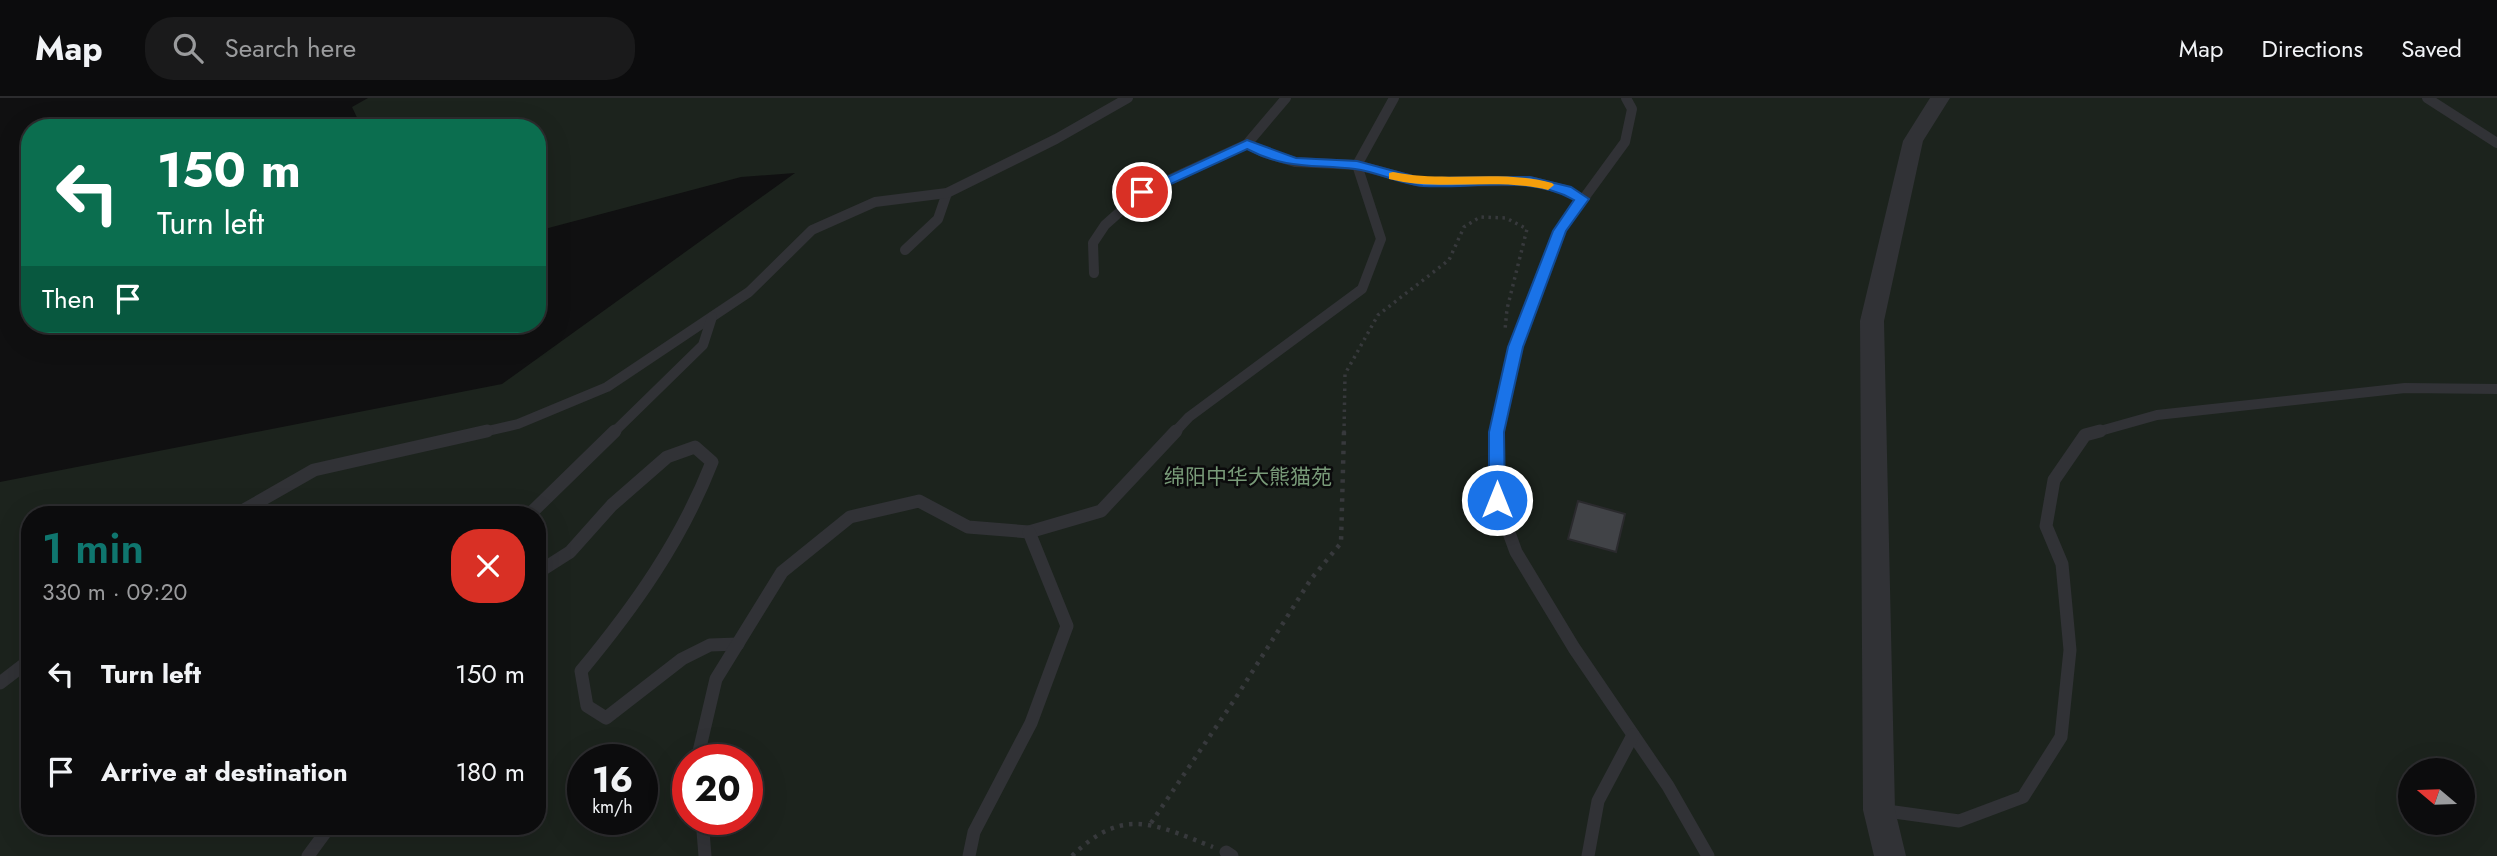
<!DOCTYPE html>
<meta charset="utf-8">
<style>
body{margin:0;font-family:Jost,"Noto Sans SC",sans-serif;background:#1a1a1b;color:#f1f3f6;height:100vh;display:flex;flex-direction:column;font-size:26px;white-space:nowrap}
*{box-sizing:border-box;margin:0}
p{font-size:23px;color:#9a9b9d}
.icon{flex:none;width:38px;height:38px;fill:none;stroke:currentColor;stroke-width:2;stroke-linecap:round;stroke-linejoin:round}
.map{position:relative;flex:1;overflow:hidden}
.drawer{position:absolute;left:21px;top:408px;width:525px;height:329px;display:flex;flex-direction:column;background:#0c0c0d;border-radius:28px;box-shadow:0 7px 28px #0002,0 0 0 2px #2c2c2e}
.drawer>*{flex:none}
.guide{position:absolute;left:21px;top:21px;width:525px;height:214px;border-radius:28px;box-shadow:0 7px 28px #0002,0 0 0 2px #2c2c2e;background:#0b6e4f;color:#fff;overflow:hidden}
.needle{width:46px;rotate:289deg}
.tools{position:absolute;left:2398px;top:660px;display:grid;gap:14px}
.tools a{display:grid;place-items:center;width:77px;height:77px;border-radius:50%;background:#0c0c0d;box-shadow:0 7px 28px #0002,0 0 0 2px #2c2c2e;font-size:35px}
.speed{position:absolute;left:567px;top:646px;display:flex;gap:14px;font-size:35px;font-weight:700;text-align:center}
.speed>*{display:grid;place-content:center;width:91px;height:91px;border-radius:50%;background:#0c0c0d;box-shadow:0 7px 28px #0002,0 0 0 2px #2c2c2e;line-height:1}
.speed small{font-size:18px;font-weight:400}
.speed .limit{border:10px solid #d22;background:#fff;color:#111}
.pin{position:absolute;display:grid;place-items:center;width:60px;height:60px;color:#fff;margin:-30px;border:4px solid #fff;border-radius:50%;box-shadow:0 2px 7px #0007}
.me{position:absolute;width:77px;margin:-38px;rotate:0deg;stroke-linejoin:round;filter:drop-shadow(0 0 5px #0008)}
.turn{display:flex;align-items:center;gap:24px;height:147px;padding:0 21px;font-size:32px}
.turn .icon{width:91px;height:91px;stroke-width:2.5}
.turn b{display:block;font-size:49px;line-height:60px}
.then{display:flex;align-items:center;height:66px;padding:0 21px;background:#0003;gap:14px;font-size:26px}
.round{display:grid;place-items:center;flex:none;width:74px;height:74px;border-radius:28px;background:#1a1a1b}
.headline{display:flex;align-items:center;justify-content:space-between;height:119px;padding:0 21px}
h1{font-size:42px;font-weight:600;line-height:52px;color:#0f766e}
ul{padding:0;list-style:none}
li{display:flex;align-items:center;gap:21px;height:98px;padding:0 21px}
li div{flex:1}
li b{display:block;font-size:26px}
li em{font-style:normal}
header{display:flex;align-items:center;gap:42px;box-sizing:border-box;height:98px;padding:0 35px;background:#0c0c0d;border-bottom:2px solid #2c2c2e}
header strong{font-size:33px}
nav{display:flex;gap:38px;margin-inline-start:auto;font-size:24px}
.search{width:490px;height:63px;background:#1a1a1b;display:flex;align-items:center;gap:18px;box-sizing:border-box;padding:0 24px;border-radius:28px;color:#9a9b9d;font-size:26px}
.map>svg:first-child{display:block}
.green{fill:#1c231d;fill-rule:evenodd}
.building{fill:#414347;stroke:#2a2a2d;stroke-width:2}
.lines{fill:none;stroke-linecap:round;stroke-linejoin:round}
.path-far1{stroke:#37393c;stroke-width:3.5;stroke-dasharray:2.5 4.5;stroke-linecap:butt}
.path{stroke:#37393c;stroke-width:4.5;stroke-dasharray:3.5 6;stroke-linecap:butt}
.service-far1{stroke:#313236;stroke-width:10}
.service{stroke:#313236;stroke-width:13}
.minor{fill:#313236;fill-rule:evenodd}
.route{fill:#1a73e8;stroke:#114b97;stroke-width:2}
.slow{fill:#f59e0b}
.labels{text-anchor:middle;dominant-baseline:central;stroke-width:5;stroke-linejoin:round;paint-order:stroke}
.park-label{font-size:21px;fill:#799b79;stroke:#0b0b0c}
</style>
<header>
<strong>Map</strong>
<div class="search"><svg class="icon" aria-label="search" viewBox="0 0 24 24"><circle cx="10" cy="10" r="6"/><path d="M15 15l6 6"/></svg>Search here</div>
<nav><a>Map</a><a>Directions</a><a>Saved</a></nav>
</header>
<div class="map">
<svg width="2497" height="758" viewBox="0 0 2497 758">
<rect width="100%" height="100%" fill="#101011"/>
<path class="green" d="M368 0H2497V758H0V384L502 286 795 75 741 79 537 133V30H362L352 9ZM30 416H537V728H30ZM583 662H642V721H583ZM688 662H747V721H688ZM2410 672H2462V724H2410Z"/>
<path class="building" d="M1578 403 1625 416 1616 454 1568 441Z"/>
<g class="lines">
<path class="path-far1" d="M1344 335 1345 276 1378 217 1449 162 1464 129 1480 119 1506 120 1527 131 1507 211 1505 232"/>
<g class="path">
<path d="M1151 725 1235 601 1311 481 1341 445 1344 333"/>
<path d="M1072 758C1123 708 1154 726 1213 749"/>
</g>
<g class="service-far1">
<path d="M2427 0 2497 45"/>
<path d="M1247 46 1265 55 1295 64 1357 67 1420 84 1530 83 1566 92 1582 101"/>
<path d="M905 152 938 121 947 95"/>
<path d="M1094 175 1093 145 1105 127 1142 94 1247 46 1286 0"/>
<path d="M479 335 518 326 607 289 749 194 812 132 875 104 947 95 1056 41 1128 0"/>
<path d="M613 335 703 247 712 219"/>
<path d="M1174 335 1189 319 1362 191 1381 141 1357 67 1394 0"/>
<path d="M1497 335 1516 249 1560 133 1625 44 1632 11 1626 0"/>
<path d="M2093 335 2157 317 2405 290 2497 291"/>
</g>
<g class="service">
<path d="M1497 333V402L1516 454 1574 550 1668 688 1708 758"/>
<path d="M237 416 314 372 487 333"/>
<path d="M530 416 615 333"/>
<path d="M537 475 570 454 612 407 667 359 695 349 712 364C681 443 635 508 581 573L587 608 606 620 682 561 710 547 738 546"/>
<path d="M0 585 30 562"/>
<path d="M697 662 716 581 782 474 850 419 919 403 968 429 1029 434 1101 413 1176 333"/>
<path d="M1880 712 1959 723 2023 699 2061 639 2070 552 2062 466 2046 428 2054 382 2085 337 2100 333"/>
<path d="M702 721 705 758"/>
<path d="M1226 754 1232 758"/>
<path d="M308 758 330 728"/>
<path d="M969 758 974 734 1031 625 1067 528 1029 434"/>
<path d="M1588 758 1598 703 1633 637"/>
</g>
<path class="minor" d="M1930 0H1950L1923 43 1884 223 1895 712 1906 758H1874L1863 712 1860 223 1903 43Z"/>
</g>
<path class="route" d="M1247 42 1296 60 1357 63 1420 80 1530 79 1571 89 1589 101 1566 133 1523 249 1504 334 1505 402 1503 406 1497 408 1489 402V334L1508 249 1553 133 1574 102C1529 76 1472 91 1423 88 1400 86 1378 74 1355 71 1313 66 1287 72 1247 51L1147 97H1137L1135 94Z"/>
<path class="slow" d="M1393 74C1446 85 1501 71 1552 85L1554 87 1548 92C1496 79 1441 94 1389 81V75Z"/>
<g class="labels">
<g class="park-label">
<text x="1248" y="379">绵阳中华大熊猫苑</text>
</g>
</g>
</svg>
<div class="tools">
<a><svg class="needle" viewBox="-14 -14 28 28"><path d="M0-13l5 13h-10z" fill="#e53935"/><path d="M0 13l5-13h-10z" fill="#9a9b9d"/></svg></a>
</div>
<div class="speed"><div>16<small>km/h</small></div><div class="limit">20</div></div>
<div class="pin" style="left:1142px;top:94px;background:#d93025"><svg class="icon" aria-label="arrive" viewBox="0 0 24 24"><path d="M6 21V4h12l-3 4 3 4H6"/></svg></div>
<svg class="me" style="left:1497px;top:402px" viewBox="-20 -20 40 40"><circle r="17" fill="#1a73e8" stroke="#fff" stroke-width="3"/><path d="M0-11L8 9 0 5-8 9z" fill="#fff"/></svg>
<div class="guide">
<div class="turn"><svg class="icon" aria-label="left" viewBox="0 0 24 24"><path d="M17 20v-9H6M10 6l-5 5 5 5"/></svg><div><b>150 m</b>Turn left</div></div>
<div class="then">Then<svg class="icon" aria-label="arrive" viewBox="0 0 24 24"><path d="M6 21V4h12l-3 4 3 4H6"/></svg></div>
</div>
<section class="drawer">
<div class="headline"><div><h1>1 min</h1><p>330 m · 09:20</p></div><a class="round" style="background:#d93025;color:#fff"><svg class="icon" aria-label="close" viewBox="0 0 24 24"><path d="M6 6l12 12M18 6L6 18"/></svg></a></div>
<ul>
<li><svg class="icon" aria-label="left" viewBox="0 0 24 24"><path d="M17 20v-9H6M10 6l-5 5 5 5"/></svg><div><b>Turn left</b></div><em>150 m</em></li>
<li><svg class="icon" aria-label="arrive" viewBox="0 0 24 24"><path d="M6 21V4h12l-3 4 3 4H6"/></svg><div><b>Arrive at destination</b></div><em>180 m</em></li>
</ul>
</section>
</div>
